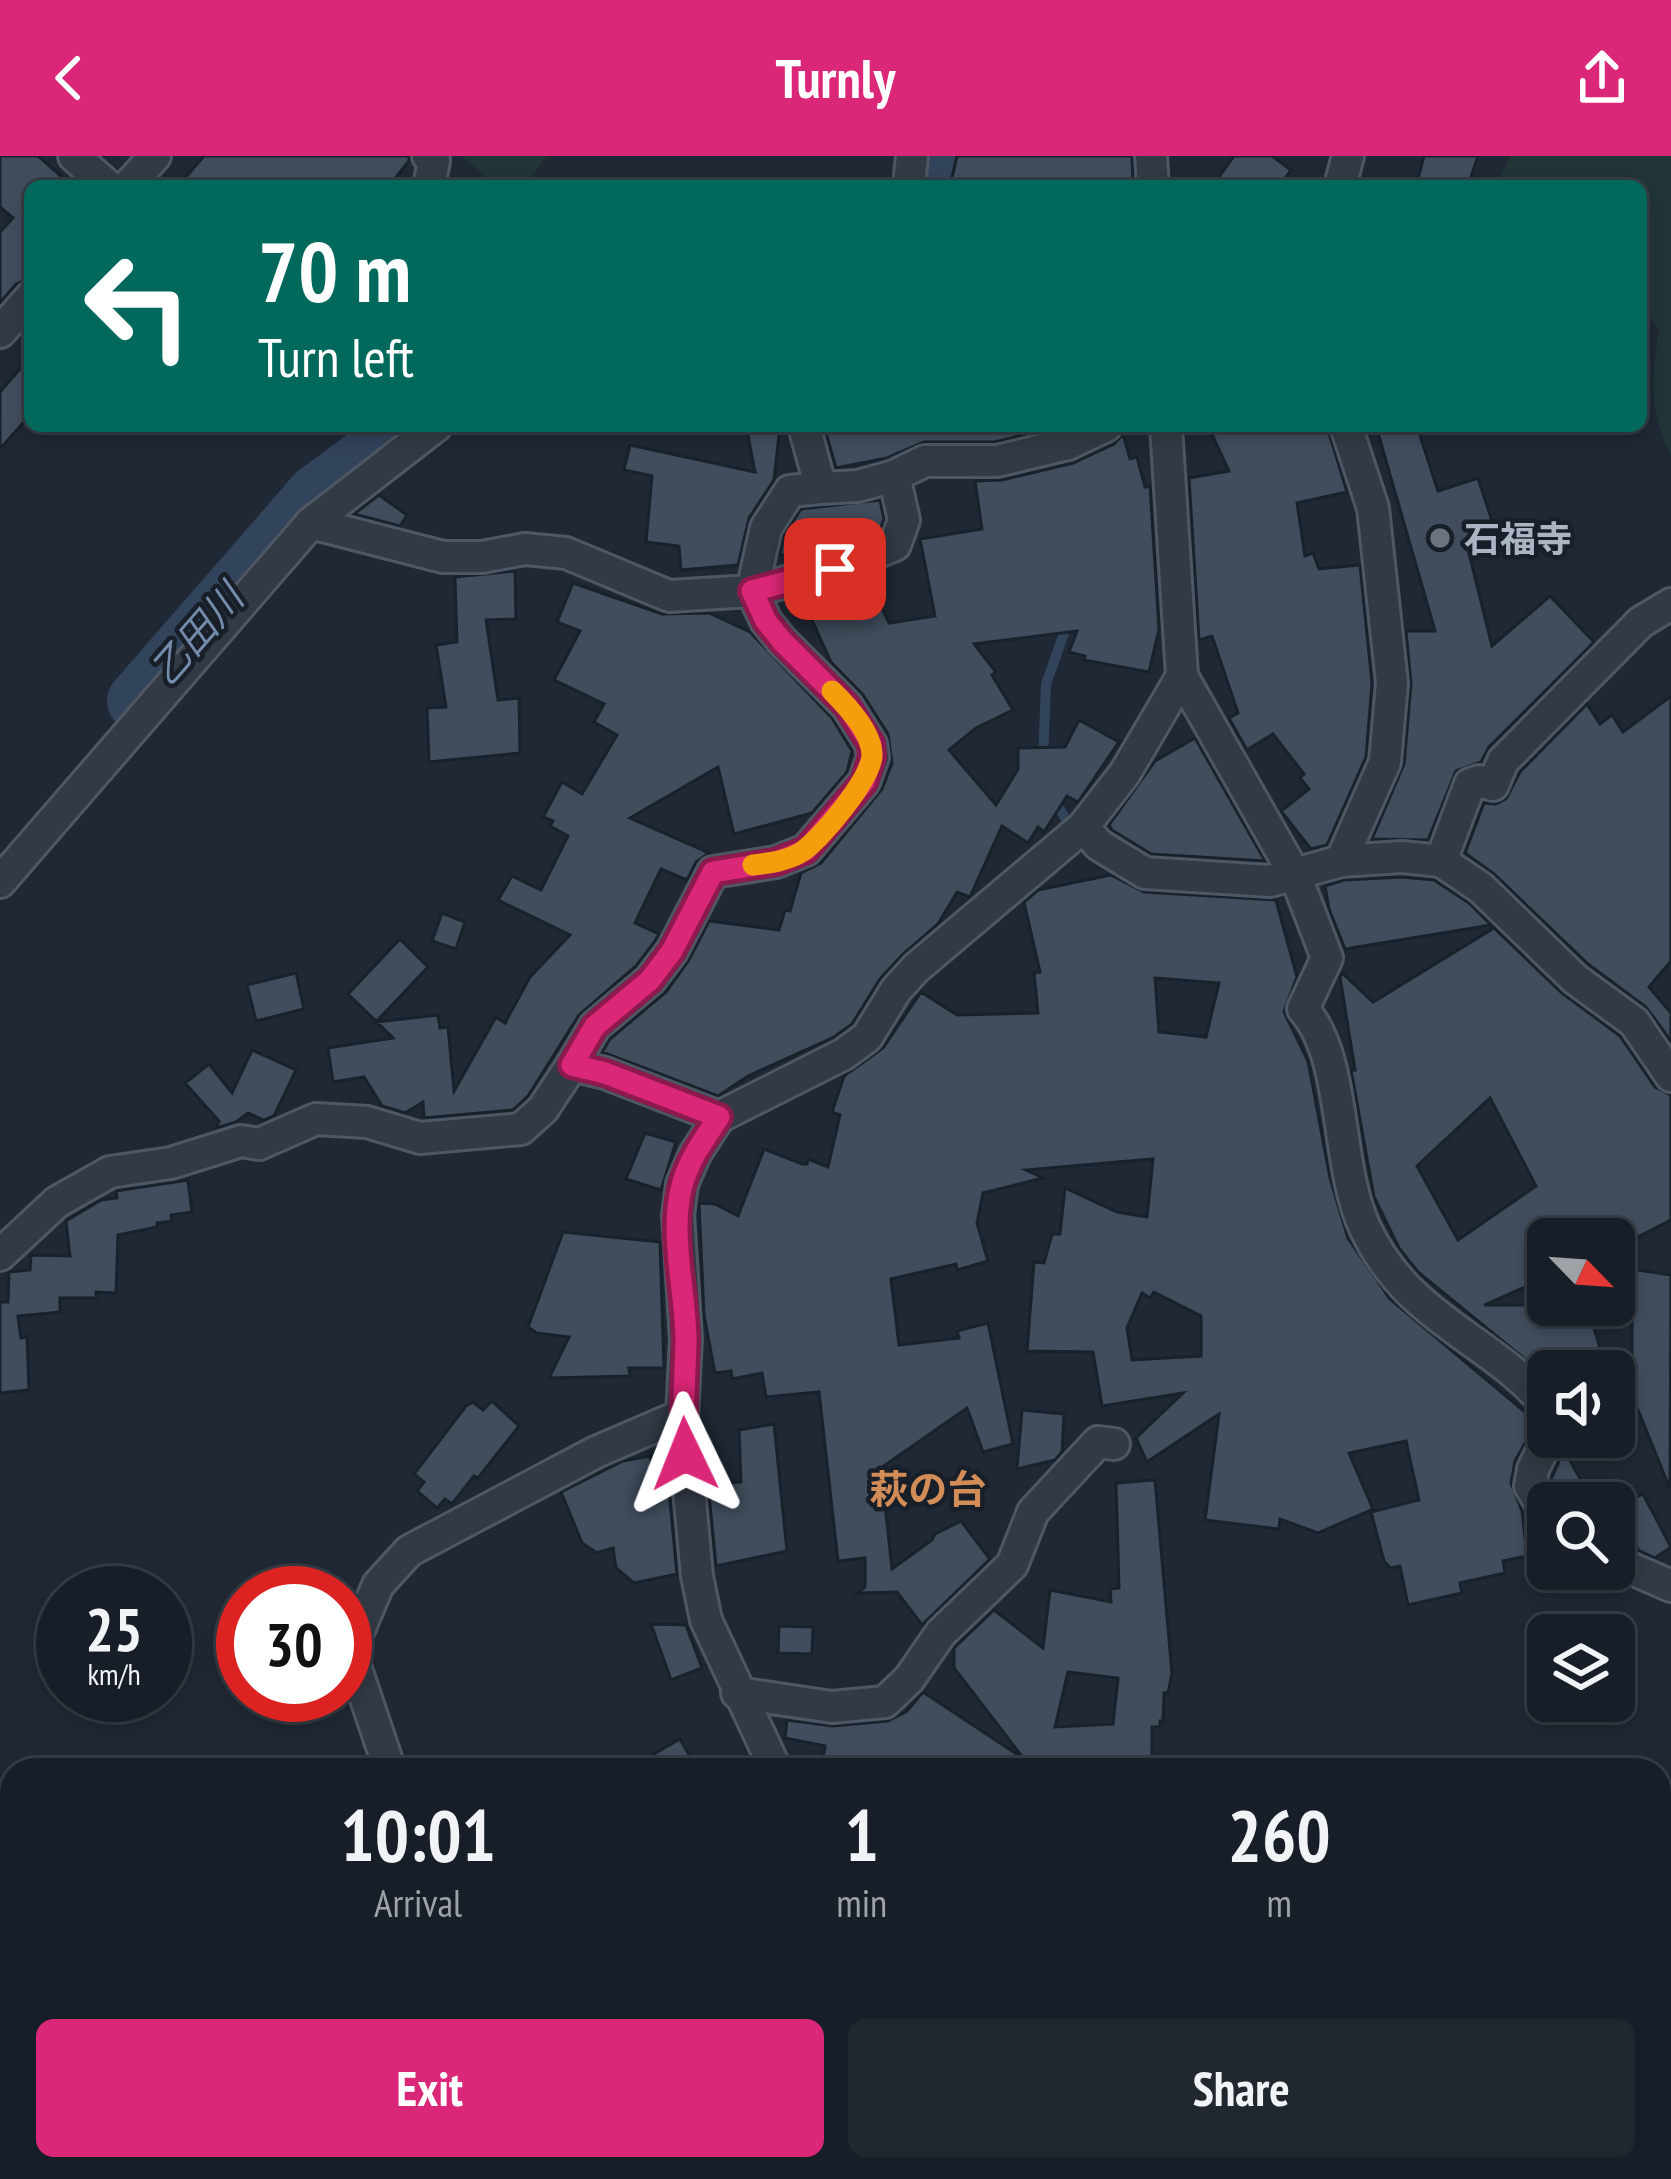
<!DOCTYPE html>
<meta charset="utf-8">
<style>
body{margin:0;font-family:"PT Sans Narrow","Noto Sans JP",sans-serif;background:#20272f;color:#f1f3f6;height:100vh;display:flex;flex-direction:column;font-size:45px;white-space:nowrap}
*{box-sizing:border-box;margin:0}
p{font-size:39px;color:#9ea2a7}
.icon{flex:none;width:66px;height:66px;fill:none;stroke:currentColor;stroke-width:2;stroke-linecap:round;stroke-linejoin:round}
.map{position:relative;flex:1;overflow:hidden}
.drawer{position:absolute;left:0px;top:1602px;width:1671px;height:423px;display:flex;flex-direction:column;background:#171e27;border-radius:36px 36px 0 0;box-shadow:0 6px 18px #0003,0 0 0 3px #363c44}
.drawer>*{flex:none}
.top-card{position:absolute;left:24px;top:24px;width:1623px;height:252px;border-radius:18px;box-shadow:0 6px 18px #0003,0 0 0 3px #363c44;background:#00695c;color:#fff;overflow:hidden}
.needle{width:78px;rotate:115deg}
.tools{position:absolute;left:1527px;top:1062px;display:grid;gap:24px}
.tools a{display:grid;place-items:center;width:108px;height:108px;border-radius:18px;background:#171e27;box-shadow:0 6px 18px #0003,0 0 0 3px #363c44;font-size:60px}
.speed{position:absolute;left:36px;top:1410px;display:flex;gap:24px;font-size:60px;font-weight:700;text-align:center}
.speed>*{display:grid;place-content:center;width:156px;height:156px;border-radius:50%;background:#171e27;box-shadow:0 6px 18px #0003,0 0 0 3px #363c44;line-height:1}
.speed small{font-size:30px;font-weight:400}
.speed .limit{border:18px solid #d22;background:#fff;color:#111}
.pin{position:absolute;display:grid;place-items:center;width:102px;height:102px;color:#fff;margin:-51px;border-radius:24px;box-shadow:0 6px 18px #0006}
.me{position:absolute;width:132px;margin:-66px;rotate:358deg;stroke-linejoin:round;filter:drop-shadow(0 0 9px #0008)}
.turn{display:flex;align-items:center;gap:42px;height:252px;padding:0 36px;font-size:54px}
.turn .icon{width:156px;height:156px;stroke-width:2.5}
.turn b{display:block;font-size:84px;line-height:102px}
.eta{display:flex;justify-content:space-evenly;align-items:center;height:204px;text-align:center}
.eta b{font-size:72px;font-weight:800;line-height:84px}
.action{display:flex;gap:24px;margin-top:auto;padding:24px 36px}
.action a{flex:1;height:138px;border-radius:18px;background:#db2777;color:#fff;font-size:48px;font-weight:800;line-height:138px;text-align:center}
.action a+a{background:#20272f;color:#f1f3f6}
header{display:flex;justify-content:space-between;align-items:center;height:156px;padding:0 36px;background:#db2777;color:#fff;font-size:54px;font-weight:800}
.map>svg:first-child{display:block}
.green{fill:#213537}
.lines{fill:none;stroke-linecap:round;stroke-linejoin:round}
.stream{stroke:#32435c;stroke-width:10}
.river{stroke:#32435c;stroke-width:60}
.building{fill:#414d5d;stroke:#19212b;stroke-width:3;fill-rule:evenodd}
.minor-casing{stroke:#4f5764;stroke-width:36}
.minor{stroke:#323a45;stroke-width:30}
.route-casing{stroke:#8e194d;stroke-width:30}
.route{stroke:#db2777;stroke-width:21}
.slow{stroke:#f59e0b;stroke-width:21}
.worship-dot{fill:#6b7280;stroke:#181f29;stroke-width:4.5}
.labels{text-anchor:middle;dominant-baseline:central;stroke-width:9;stroke-linejoin:round;paint-order:stroke}
.poi-label{font-size:36px;font-weight:bold;fill:#abb4c3;stroke:#181f29;text-anchor:start}
.water-label{font-size:39px;font-style:italic;fill:#748cab;stroke:#181f29}
.neighbourhood-label{font-size:39px;font-weight:bold;fill:#d28c57;stroke:#181f29}
</style>
<header><svg class="icon" aria-label="back" viewBox="0 0 24 24"><path d="M15 5l-7 7 7 7"/></svg>Turnly<svg class="icon" aria-label="share" viewBox="0 0 24 24"><path d="M12 15V3M7 8l5-5 5 5M5 13v7h14v-7"/></svg></header>
<div class="map">
<svg width="1671" height="2023" viewBox="0 0 1671 2023">
<rect width="100%" height="100%" fill="#1f2834"/>
<g class="green">
<path d="M462 0H548L522 30H497Z"/>
<path d="M1511 0H1671V299C1648 254 1652 221 1659 173L1641 150V30H1502L1501 18Z"/>
<path d="M1659 1978 1665 2023H1481V2013H1659Z"/>
<path d="M224 2013H375L367 2023H216Z"/>
<path d="M1160 2013H1464L1463 2023H1161Z"/>
</g>
<g class="lines">
<g class="stream">
<path d="M1043 605 1046 528 1068 466"/>
<path d="M1052 641 1069 668"/>
</g>
<g class="river">
<path d="M927 30 928 0"/>
<path d="M137 545 317 338 410 270"/>
</g>
</g>
<g class="building">
<path d="M0 0H38L72 30H30V123L16 128 0 147V76L13 62 0 51Z"/>
<path d="M204 0H409V5L389 30H178Z"/>
<path d="M957 0H1132L1133 30H950Z"/>
<path d="M1234 0H1272L1291 14 1280 30H1212Z"/>
<path d="M1424 0H1478L1468 30H1416Z"/>
<path d="M30 201V259L0 293V236Z"/>
<path d="M746 270H780L774 324 749 362 738 409 681 414 679 390 646 386 652 320 624 314 630 289 755 316Z"/>
<path d="M824 270H1037L1039 275 995 286H924L887 302 836 312Z"/>
<path d="M1208 270H1327L1347 336 1297 347 1305 400 1313 397 1319 413 1360 409 1372 527 1366 601 1327 689 1311 693 1281 655 1309 633 1300 622 1304 618 1273 578 1247 594 1229 562 1238 557 1212 480 1199 484 1189 322 1229 315Z"/>
<path d="M1376 270H1417L1438 335 1478 322 1497 380 1467 389 1492 490 1550 440 1594 486 1489 591 1481 606 1456 615 1428 684 1372 683 1404 608 1411 528 1406 475H1435Z"/>
<path d="M1123 278 1130 303 1137 301 1145 331 1150 330 1159 473 1149 516 1084 504 1085 500 1069 496 1077 475 974 488 996 516 992 519 1013 554 976 572 949 594 996 649 1018 613V592L1065 591 1079 564 1119 586 1078 646 1067 640 1044 676 1038 671 1028 687 1002 670 970 741 957 736 938 768 902 799 880 823 852 868 834 881 748 920 718 940 602 896 610 883 666 836 689 804 709 765 779 774 785 754 790 755 801 717 821 707 882 633 892 607 888 578 863 539 831 506 802 442 868 421 889 467 935 460 920 383 982 373 975 325 1002 324 1073 307 1114 288Z"/>
<path d="M379 339 407 359 400 370 354 358Z"/>
<path d="M880 344 884 363 880 374 796 403 795 399H780L784 380 801 353Z"/>
<path d="M515 415 516 463 486 464 498 544 519 542 520 597 429 606 427 552 446 551 436 489 457 486 455 421Z"/>
<path d="M573 427 662 458 709 457 750 476 832 562 852 595 847 616 812 657 734 678 718 611 630 662 709 697 696 706 687 724 661 713 635 767 659 778 655 785 636 810 579 859 528 940 513 954 424 962 423 946 405 957 382 950 364 921 333 926 328 892 393 882 348 838 400 783 428 811 376 866 438 859 440 872 448 871 454 935 496 861 505 867 530 821 570 779 498 744 512 720 541 734 568 680 550 670 553 665 543 661 562 626 582 638 617 579 594 566 604 548 554 524 580 475 557 466Z"/>
<path d="M1671 540V805L1649 831 1671 857V885L1646 851 1588 808 1494 718 1465 697 1484 647 1496 648 1506 643 1520 616 1587 548 1600 568 1612 559 1623 576Z"/>
<path d="M1195 582 1265 705 1151 698 1112 674 1109 669 1155 605Z"/>
<path d="M1111 719 1144 736 1276 744 1297 821 1284 856 1308 905 1330 1022 1348 1082 1390 1143 1537 1266 1515 1305 1511 1327 1522 1355 1527 1400 1503 1405 1505 1417 1460 1427 1462 1437 1408 1449 1400 1410 1390 1412 1384 1405 1371 1356 1419 1344 1406 1285 1349 1297 1373 1353 1318 1377 1280 1363 1279 1373 1205 1364 1219 1258 1147 1306 1136 1282 1183 1237 1102 1250 1093 1196 1027 1195 1034 1106 1044 1107 1052 1078H1060L1065 1032 1117 1056 1147 1061 1153 1003 1026 1014 1043 1022 983 1037 977 1067 988 1105 957 1114 956 1108 891 1123 899 1189 959 1182 957 1175 988 1167 1013 1288 983 1296 967 1252 881 1312 892 1413 932 1384 935 1378 961 1365 990 1403 922 1469 897 1436 857 1437 865 1431V1402L838 1405 819 1236 766 1241 762 1217 732 1223 731 1215 715 1217 704 1159 699 1047 715 1048 738 1060 764 993 802 1008H807L808 1003 828 1011 840 959 832 956 844 920 883 892 921 836 957 859 1038 857 1034 817 1040 816 1024 746 1038 734ZM1155 822 1219 827 1206 881 1159 876ZM1154 1136 1201 1160V1200L1132 1204 1127 1172 1142 1137 1150 1142Z"/>
<path d="M1402 721 1434 724 1469 747 1491 769 1345 793 1329 753 1325 730 1344 724Z"/>
<path d="M442 757 465 766 456 793 432 785Z"/>
<path d="M1494 772 1562 837 1620 880 1655 931 1671 939V1064L1614 1093V1083H1548V1121L1484 1149H1587L1607 1215H1548V1222L1418 1116 1399 1092 1374 1041 1351 914H1355L1340 821 1342 817 1373 846ZM1490 942 1536 1030 1458 1084 1417 1010Z"/>
<path d="M296 817 304 853 256 865 247 829Z"/>
<path d="M252 894 296 914 274 960 264 964 248 957 236 966 216 972 219 965 185 927 209 908 232 937Z"/>
<path d="M645 977 676 986 661 1034 626 1023Z"/>
<path d="M188 1024 192 1056 171 1059 172 1065 157 1067V1071L118 1079 116 1137 96 1136V1142H60V1156L18 1160 21 1182 27 1181 29 1234 0 1237V1146H8L9 1116 30 1114 31 1099 70 1100 66 1065 101 1044 117 1042 116 1035Z"/>
<path d="M563 1076 660 1086 664 1212H629L630 1220 549 1222 569 1181 537 1177 528 1171Z"/>
<path d="M1632 1113 1671 1119 1670 1333 1632 1239Z"/>
<path d="M492 1245 519 1270 478 1322 474 1320 452 1348 445 1343 437 1352 417 1335 424 1326 414 1318 466 1250 473 1246 483 1254Z"/>
<path d="M1022 1254 1064 1258 1062 1296 1055 1304 1017 1313Z"/>
<path d="M774 1268 787 1395 716 1410 708 1328 741 1326 739 1274Z"/>
<path d="M1564 1294 1586 1333 1563 1347 1550 1326Z"/>
<path d="M650 1300 652 1307 666 1304 677 1418 634 1427 616 1412 613 1392 597 1397 582 1387 561 1336 623 1305Z"/>
<path d="M1155 1324 1172 1517 1168 1537H1164L1163 1565H1160V1571H1152V1614H821L825 1590 785 1582 787 1564 833 1570 888 1565 907 1555 923 1536 1024 1603 954 1512V1492L994 1454 1043 1492 1050 1434 1111 1446 1110 1433 1119 1432 1116 1327ZM1068 1516 1118 1522 1113 1568 1055 1571Z"/>
<path d="M1643 1338 1671 1391 1655 1402 1638 1394 1617 1351Z"/>
<path d="M651 1468 686 1469 702 1512 671 1524Z"/>
<path d="M779 1470 813 1471 812 1498 778 1497Z"/>
<path d="M680 1583 698 1614H626Z"/>
</g>
<g class="lines">
<defs>
<g id="minor">
<path d="M74 0 108 30"/>
<path d="M428 0 434 5 429 30"/>
<path d="M1151 0 1153 30"/>
<path d="M128 30 155 0"/>
<path d="M909 30 912 0"/>
<path d="M1340 30 1348 0"/>
<path d="M0 176 30 142"/>
<path d="M804 270 821 332 858 330 894 320 925 305H997L1068 288"/>
<path d="M1060 270 1068 288 1106 270"/>
<path d="M311 367 443 401H482L525 393 566 397 669 440 752 435 766 372 790 335 821 332"/>
<path d="M1182 520 1296 721 1327 802 1303 853C1347 902 1335 1008 1365 1072 1409 1165 1489 1181 1548 1250"/>
<path d="M1083 671 1099 689 1145 717 1270 725 1341 705 1385 606 1392 527 1373 352 1346 270"/>
<path d="M1341 705 1402 701 1441 705 1470 628 1479 625 1493 629 1503 605 1522 586 1641 466 1671 448"/>
<path d="M1441 705 1481 732 1575 823 1634 866 1671 920"/>
<path d="M0 726 311 367 436 270"/>
<path d="M572 909 595 870 650 824 672 795 713 716 776 706 806 694 864 626 873 601 871 588 847 550 782 485 766 465 752 435 835 413 895 389 904 364 894 320"/>
<path d="M0 1099 57 1046 110 1016 171 1007 241 985 259 988 316 963 367 966 420 982 521 973 543 953 572 909 605 917 719 961"/>
<path d="M1548 1359 1530 1330 1533 1313 1549 1281"/>
<path d="M1614 1405 1671 1430"/>
<path d="M737 1537 832 1551 885 1546 909 1523 941 1477 1012 1409 1033 1356 1098 1286 1114 1288"/>
<path d="M390 1614 350 1495 378 1429 409 1395 596 1296 682 1259"/>
<path d="M776 1614 706 1464 697 1420 682 1259 686 1183 678 1059 682 1028 695 998 719 961 844 898 867 881 896 834 916 812 1083 671 1125 617 1182 520 1166 270"/>
<path d="M0 1680 12 1681"/>
<path d="M0 1859 12 1865"/>
<path d="M1659 1944 1671 1949"/>
<path d="M649 2013 658 2023"/>
<path d="M969 2013 981 2023"/>
<path d="M1129 2013 1132 2023"/>
<path d="M802 2023 820 2013"/>
<path d="M1034 2023 1079 2013"/>
</g>
</defs>
<use href="#minor" class="minor-casing"/>
<use href="#minor" class="minor"/>
</g>
<g class="lines">
<defs>
<path id="route" d="M685 1298C682 1259 685 1223 686 1185 686 1135 668 1075 683 1026 690 1002 705 982 719 961L605 917 572 909 595 870 650 824 672 795 713 716 776 706 806 694 864 626 872 601 871 588 847 550 782 485 766 465 752 435 835 413"/>
</defs>
<use href="#route" class="route-casing"/>
<use href="#route" class="route"/>
<path class="slow" d="M753 709C769 707 786 705 800 697 820 685 872 622 872 599 872 576 847 550 832 535"/>
</g>
<circle class="worship-dot" cx="1440" cy="382" r="12"/>
<g class="labels">
<g class="poi-label">
<text x="1464" y="382">石福寺</text>
</g>
<g class="water-label">
<text transform="translate(196 478) rotate(-49)">乙田川</text>
</g>
<g class="neighbourhood-label">
<text x="928" y="1332">萩の台</text>
</g>
</g>
</svg>
<div class="tools">
<a><svg class="needle" viewBox="-14 -14 28 28"><path d="M0-13l5 13h-10z" fill="#e53935"/><path d="M0 13l5-13h-10z" fill="#9ea2a7"/></svg></a>
<a><svg class="icon" aria-label="sound" viewBox="0 0 24 24"><path d="M4 9h4l5-4v14l-5-4H4zM17 9q2 3 0 6"/></svg></a>
<a><svg class="icon" aria-label="search" viewBox="0 0 24 24"><circle cx="10" cy="10" r="6"/><path d="M15 15l6 6"/></svg></a>
<a><svg class="icon" aria-label="layers" viewBox="0 0 24 24"><path d="M12 4l9 5-9 5-9-5zM3 14l9 5 9-5"/></svg></a>
</div>
<div class="speed"><div>25<small>km/h</small></div><div class="limit">30</div></div>
<div class="pin" style="left:835px;top:413px;background:#d93025"><svg class="icon" aria-label="arrive" viewBox="0 0 24 24"><path d="M6 21V4h12l-3 4 3 4H6"/></svg></div>
<svg class="me" style="left:685px;top:1298px" viewBox="-20 -20 40 40"><path d="M0-17L14 15 0 8-14 15z" fill="#db2777" stroke="#fff" stroke-width="4"/></svg>
<div class="top-card">
<div class="turn"><svg class="icon" aria-label="left" viewBox="0 0 24 24"><path d="M17 20v-9H6M10 6l-5 5 5 5"/></svg><div><b>70 m</b>Turn left</div></div>
</div>
<section class="drawer">
<div class="eta">
<div><b>10:01</b><p>Arrival</p></div>
<div><b>1</b><p>min</p></div>
<div><b>260</b><p>m</p></div>
</div>
<div class="action"><a>Exit</a><a>Share</a></div>
</section>
</div>
